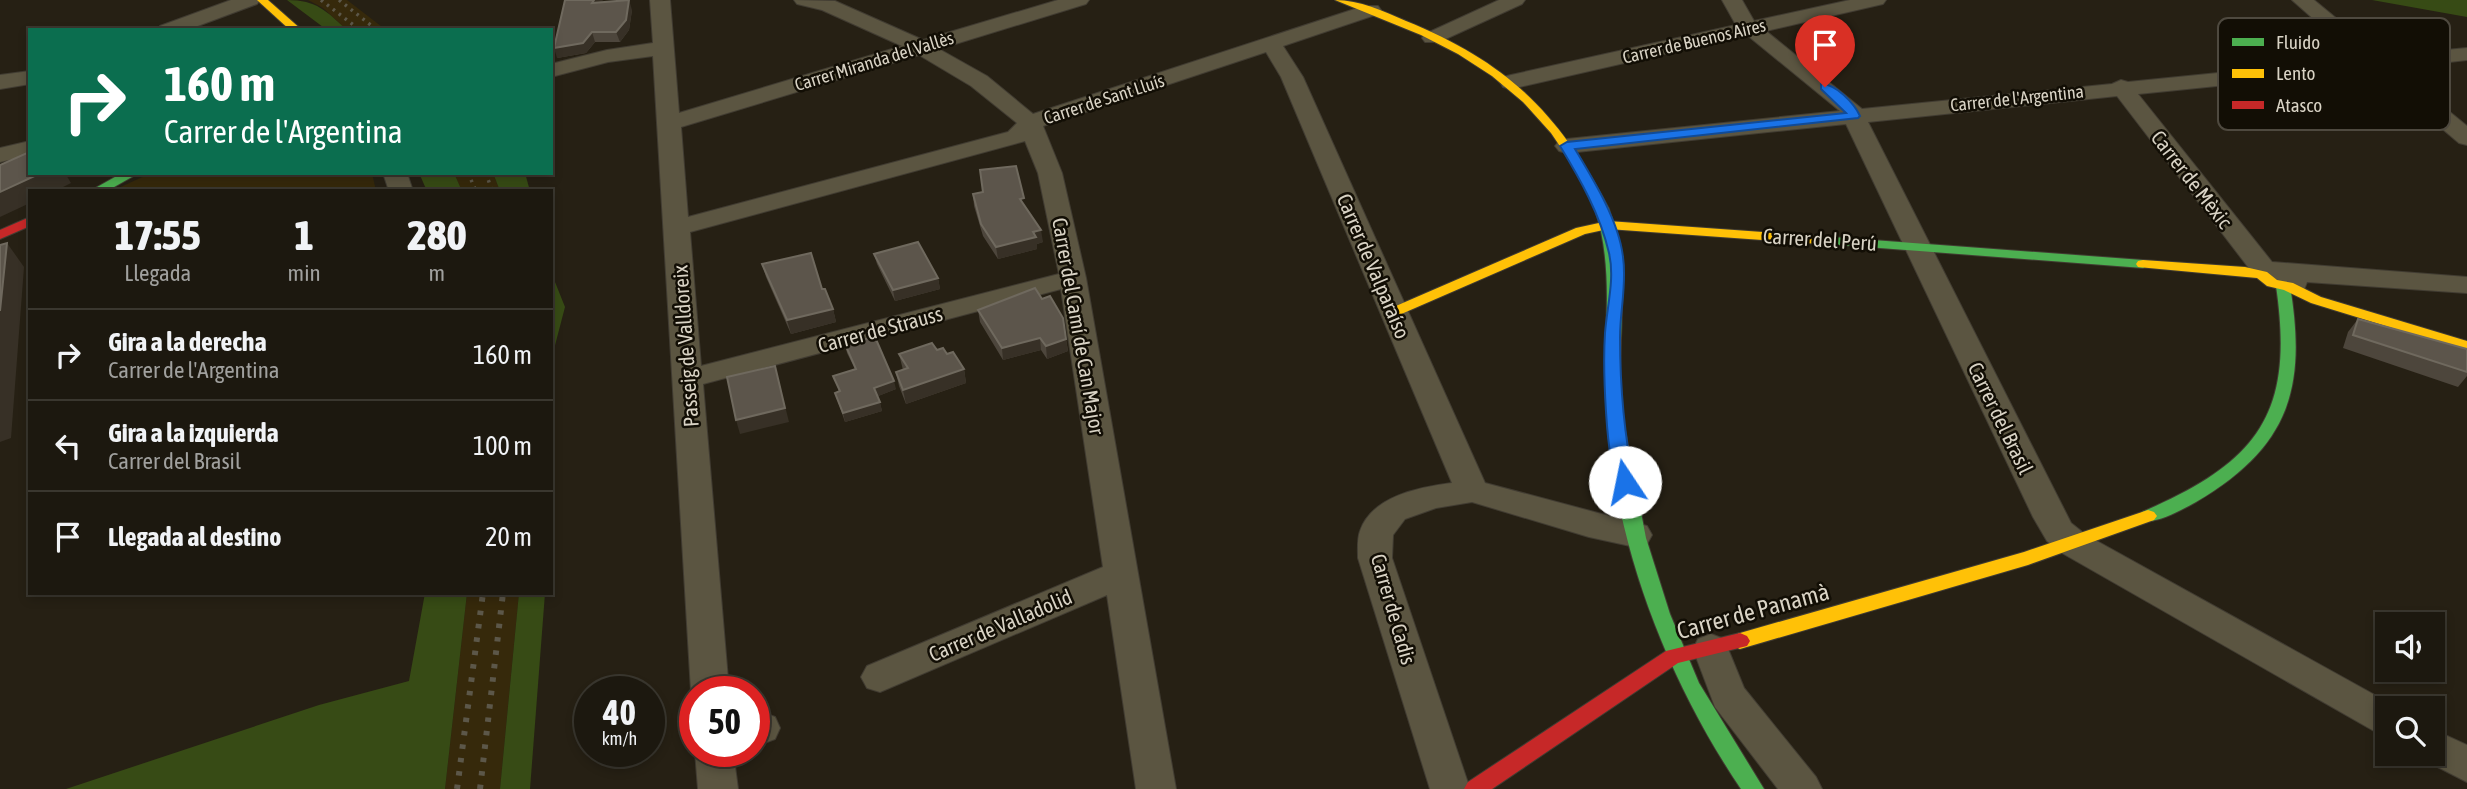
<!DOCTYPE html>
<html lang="es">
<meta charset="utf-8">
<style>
body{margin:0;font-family:"Asap Condensed",sans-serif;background:#29251d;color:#f1f3f6;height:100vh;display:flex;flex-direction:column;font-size:26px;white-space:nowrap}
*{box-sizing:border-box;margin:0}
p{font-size:23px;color:#a0a09e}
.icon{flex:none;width:38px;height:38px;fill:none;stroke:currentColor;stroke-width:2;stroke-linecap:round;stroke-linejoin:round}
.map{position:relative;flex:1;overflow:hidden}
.sheet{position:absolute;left:28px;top:189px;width:525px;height:406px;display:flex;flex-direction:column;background:#1c180f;border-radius:0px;box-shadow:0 4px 10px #0003,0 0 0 2px #3a372f}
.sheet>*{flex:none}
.guide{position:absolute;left:28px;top:28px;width:525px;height:147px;border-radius:0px;box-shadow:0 4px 10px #0003,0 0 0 2px #3a372f;background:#0b6e4f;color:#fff;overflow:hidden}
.tools{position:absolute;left:2375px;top:612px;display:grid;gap:14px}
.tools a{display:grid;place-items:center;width:70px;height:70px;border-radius:0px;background:#1c180f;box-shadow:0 4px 10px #0003,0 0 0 2px #3a372f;font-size:35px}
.speed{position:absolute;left:574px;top:676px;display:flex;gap:14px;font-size:35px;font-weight:700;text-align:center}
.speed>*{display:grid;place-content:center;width:91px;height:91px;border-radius:50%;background:#1c180f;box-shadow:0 4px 10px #0003,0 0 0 2px #3a372f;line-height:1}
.speed small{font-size:18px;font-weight:400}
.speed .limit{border:10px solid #d22;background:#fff;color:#111}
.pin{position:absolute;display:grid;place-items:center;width:60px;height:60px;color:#fff;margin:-72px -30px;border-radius:50% 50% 50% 0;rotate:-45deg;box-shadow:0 0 7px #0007}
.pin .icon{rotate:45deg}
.me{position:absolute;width:77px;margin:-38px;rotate:349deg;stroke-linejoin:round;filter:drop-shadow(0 0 5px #0008)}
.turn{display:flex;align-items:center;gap:24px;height:147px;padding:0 21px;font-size:32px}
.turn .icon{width:91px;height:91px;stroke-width:2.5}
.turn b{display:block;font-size:49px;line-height:60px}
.eta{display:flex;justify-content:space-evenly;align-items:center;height:119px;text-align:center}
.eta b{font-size:42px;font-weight:800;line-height:49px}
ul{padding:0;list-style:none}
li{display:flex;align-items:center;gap:21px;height:91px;padding:0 21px;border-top:2px solid #3a372f}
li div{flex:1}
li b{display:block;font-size:26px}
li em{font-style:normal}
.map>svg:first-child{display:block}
.built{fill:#36290b}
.green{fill:#374b15}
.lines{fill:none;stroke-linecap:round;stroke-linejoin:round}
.street-casing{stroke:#413c32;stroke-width:2}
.fast-casing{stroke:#413c32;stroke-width:2}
.slow-casing{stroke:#413c32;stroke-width:2}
.jam-casing{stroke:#413c32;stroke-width:2}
.street{fill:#5b5541;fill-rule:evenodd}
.fast{fill:#4caf50;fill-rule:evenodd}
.slow{fill:#ffc107;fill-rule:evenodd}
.jam{fill:#c62828;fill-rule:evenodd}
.rail-far1{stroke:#5c5749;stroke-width:3.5;stroke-dasharray:2.5 5;stroke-linecap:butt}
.rail{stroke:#5c5749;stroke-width:6;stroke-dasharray:4.5 9;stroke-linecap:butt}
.wall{fill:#4d463c}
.shaded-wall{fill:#373026}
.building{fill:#5c554b;stroke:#6f695e;stroke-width:2}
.route{fill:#1a73e8;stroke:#114b97;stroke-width:2}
.labels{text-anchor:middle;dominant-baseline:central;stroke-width:5;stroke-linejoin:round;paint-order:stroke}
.far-street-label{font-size:18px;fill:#d9d3c5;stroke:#120e05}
.street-label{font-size:21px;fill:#d9d3c5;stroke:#120e05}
.near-street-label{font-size:24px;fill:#d9d3c5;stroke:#120e05}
.key{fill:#120e05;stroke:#4e493f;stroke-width:2}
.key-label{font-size:19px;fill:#d9d3c5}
</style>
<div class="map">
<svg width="2467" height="789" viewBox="0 0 2467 789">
<rect width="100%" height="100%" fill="#262014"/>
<g class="built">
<path d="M308 0H347L386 30H347L323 8Z"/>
<path d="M151 173H372L376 191H112Z"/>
<path d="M454 173H493L500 191H462Z"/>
<path d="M467 593H519L500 789H445Z"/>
</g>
<g class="green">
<path d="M287 0C317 0 326 11 347 30H327Z"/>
<path d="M2370 0H2467V17L2372 0Z"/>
<path d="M419 173H454L462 191H427Z"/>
<path d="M493 173H525L530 191H500Z"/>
<path d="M551 272 565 307 553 353 551 425Z"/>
<path d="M425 593H467L445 789H66L319 705 409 681Z"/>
<path d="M519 593H545L530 789H500Z"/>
</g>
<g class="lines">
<defs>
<g id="street">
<path d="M231 0H260L257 4 187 30H157L160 26Z"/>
<path d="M650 0H670L679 113 902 46 822 10 797 4 794 0 835 1 923 40 1058 0H1089L1086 4 939 49 987 76 1033 114 1364 6H1378L1381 10 1378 14 1283 46 1303 77 1485 483 1647 526 1652 535 1647 544 1635 547 1589 537 1472 502 1436 508 1405 519 1393 535 1392 558 1470 789H1430L1358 558C1358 550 1357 539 1360 531 1372 496 1420 487 1452 483L1281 77 1266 52 1043 126 1062 173 1086 278 1176 789H1136L1107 595 880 692 867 688 861 677 867 666 1103 567 1061 289 703 384 729 691H695V698L691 691 653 56 608 62 551 77V64L607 50 653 43ZM919 55 971 86 1017 123 1008 132 688 217 681 127ZM1025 141 1038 173 1059 274 701 366 690 232Z"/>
<path d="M1499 0H1525L1522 4 1439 42H1425L1422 38 1425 34Z"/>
<path d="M1722 0H1742L1754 21 1850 0H1886L1883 4 1766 31 1862 109 2112 84 2121 80 2128 82 2359 59 2292 0H2314L2382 56 2467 48V60L2396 68 2467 126V145L2459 143 2373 70 2138 94 2272 262 2467 277V293L2307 282 2304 290C2294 293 2288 294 2278 292L2275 286 2278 282 2255 276 2117 96 1868 122 2071 523 2086 535 2400 709H2387V736L2374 731 2062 553 2047 541 2033 517 1846 124 1567 153 1559 151 1555 146 1559 141 1567 139 1840 111 1747 35 1511 89 1503 87 1500 82 1503 77 1511 75 1736 25Z"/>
<path d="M30 71V84L0 89V75Z"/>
<path d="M30 141V155L0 162V148Z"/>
<path d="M383 173H407L413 191H389Z"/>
<path d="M1711 634 1724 639 1744 688 1816 777 1822 789H1778L1715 707 1693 649 1698 639Z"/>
<path d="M761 712 775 717 780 728 775 739 754 747V714Z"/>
<path d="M2432 729 2467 745V782L2418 757 2417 754H2432Z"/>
<path d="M695 751H733L738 789H698Z"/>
</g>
<g id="fast">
<path d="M122 173H139L107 191H90Z"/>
<path d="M1602 205 1609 209 1616 232 1623 277 1620 370 1623 420 1646 538 1670 614 1699 683 1764 789H1741C1666 678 1612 538 1606 403 1602 337 1616 274 1595 209Z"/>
<path d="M1819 236 2143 260 2150 264 2143 268 1814 243 1812 240Z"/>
<path d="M2283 282 2290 286C2307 389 2289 447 2196 502 2183 509 2156 525 2142 520L2139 516 2142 512C2258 462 2295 414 2276 286Z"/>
</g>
<g id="slow">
<path d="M257 0H268L302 30H290Z"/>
<path d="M1335 0C1360 0 1383 11 1406 21 1507 62 1559 113 1609 209L1607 212H1597L1574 167 1551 133 1523 102 1492 76 1458 54 1421 35Z"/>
<path d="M1608 221 1819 236 1826 240 1819 244 1608 229 1585 234 1399 315H1389L1387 312 1389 309 1576 228Z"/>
<path d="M2143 260 2245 267 2267 272 2277 280 2293 283 2321 297 2467 341V351L2311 303 2284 290 2267 286 2257 278 2138 267 2136 264 2138 261Z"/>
<path d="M2148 510 2154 512 2157 516 2154 520 2028 565 1740 649 1733 646 1730 641 1733 636 1740 633 2024 552Z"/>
</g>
<g id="jam">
<path d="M30 217V226L0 239V230Z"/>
<path d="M1740 633 1747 636 1750 641 1747 646 1678 663 1492 789H1464L1468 782 1666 651Z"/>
</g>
</defs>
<use href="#street" class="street-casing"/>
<use href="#fast" class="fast-casing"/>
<use href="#slow" class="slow-casing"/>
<use href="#jam" class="jam-casing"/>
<use href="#street" class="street"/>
<use href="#fast" class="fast"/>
<use href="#slow" class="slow"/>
<use href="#jam" class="jam"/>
<g class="rail-far1">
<path d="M321 0 360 30"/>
<path d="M339 0 377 30"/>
<path d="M468 173 476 191"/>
<path d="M486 173 492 191"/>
</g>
<g class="rail">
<path d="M457 789 483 593"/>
<path d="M480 789 503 593"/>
</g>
</g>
<g class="wall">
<path d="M602 2 632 10 629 30 620 42H595L586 53 557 58Z"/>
<path d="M973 194 1025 206 1043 242 1037 244V249L998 259 983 236 974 206Z"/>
<path d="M874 254 938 278 940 289 895 301 877 264Z"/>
<path d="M762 264 822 289 833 309 836 322 791 334 766 277Z"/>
<path d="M978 310 1066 339 1068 351 1047 359 1041 350 1003 360 980 322Z"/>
<path d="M2358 319 2467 349V376L2458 387 2343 348 2348 332Z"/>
<path d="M845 344 896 389 878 396 882 411 845 422 835 393 839 391 833 376 855 369 847 353Z"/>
<path d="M937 350 947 354 964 369 966 383 906 404 899 386 896 372 903 370 899 354Z"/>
</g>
<g class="shaded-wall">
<path d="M594 0H603L596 13 592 3Z"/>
<path d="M629 0 632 10 629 30 620 42 616 32Z"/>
<path d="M592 32 595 42 586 53 557 58 554 48Z"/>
<path d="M41 173H65L71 183 55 191H30V203L0 217V192Z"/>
<path d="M1041 230 1043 242 1037 244V249L998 259 996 247Z"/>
<path d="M7 243 24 267 11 438 0 442V311Z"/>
<path d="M938 278 940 289 895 301 893 290Z"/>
<path d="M833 309 836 322 791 334 787 320Z"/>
<path d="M1040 338 1041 350 1003 360 1002 348Z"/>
<path d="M1066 339 1068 351 1047 359 1046 346Z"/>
<path d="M775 366 789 422 740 434 736 420Z"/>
<path d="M964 369 966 383 906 404 903 390Z"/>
<path d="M894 381 896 389 876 397 874 388Z"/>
<path d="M880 402 882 411 845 422 843 413Z"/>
</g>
<g class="building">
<path d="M565 0H594L592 3 629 0 626 20 616 32H592L583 43 554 48Z"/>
<path d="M27 153 30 154V173H41L0 192V165Z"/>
<path d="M1016 166 1024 198 1020 199 1041 230 1033 232 1036 237 996 247 981 224 973 194 983 192 980 170Z"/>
<path d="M918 242 938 278 893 290 874 254Z"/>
<path d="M7 243 0 311V245Z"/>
<path d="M811 253 822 289H825L833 309 787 320 762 264Z"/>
<path d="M1035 288 1042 299 1050 296 1063 318 1066 339 1046 346 1040 338 1002 348 978 310Z"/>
<path d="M2358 319 2467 349V372L2353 335Z"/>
<path d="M875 337 894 381 874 388 880 402 843 413 835 393 840 391 833 376 856 369 845 344Z"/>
<path d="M932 343 937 350 943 348 947 354 953 352 964 369 903 390 896 372 908 368 899 354Z"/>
<path d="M775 366 785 408 736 420 727 377Z"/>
</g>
<path class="route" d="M1821 84C1835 83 1854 103 1860 116L1858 118 1575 149C1593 179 1619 221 1623 257 1627 284 1620 310 1620 337 1620 387 1624 434 1634 482L1625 489 1619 487C1605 461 1603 364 1605 333 1607 306 1615 279 1609 253 1600 214 1580 179 1560 146L1567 142 1846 113 1821 89Z"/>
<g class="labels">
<g class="far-street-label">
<text transform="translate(1694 41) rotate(-13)">Carrer de Buenos Aires</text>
<text transform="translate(874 61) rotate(-17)">Carrer Miranda del Vallès</text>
<text transform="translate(2017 98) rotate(-6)">Carrer de l'Argentina</text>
<text transform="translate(1104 99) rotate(-18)">Carrer de Sant Lluís</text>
</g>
<g class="street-label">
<text transform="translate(2192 179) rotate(52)">Carrer de Mèxic</text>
<text transform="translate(1820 239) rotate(4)">Carrer del Perú</text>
<text transform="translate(1374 266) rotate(67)">Carrer de Valparaíso</text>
<text transform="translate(1079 326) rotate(80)">Carrer del Camí de Can Major</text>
<text transform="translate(880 329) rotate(-15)">Carrer de Strauss</text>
<text transform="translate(685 346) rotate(-94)">Passeig de Valldoreix</text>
<text transform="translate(2001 418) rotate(64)">Carrer del Brasil</text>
<text transform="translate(1394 609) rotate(74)">Carrer de Cadis</text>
<text transform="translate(1000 625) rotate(-23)">Carrer de Valladolid</text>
</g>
<g class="near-street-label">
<text transform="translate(1753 611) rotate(-15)">Carrer de Panamà</text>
</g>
</g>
<rect x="2218" y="18" width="232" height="112" rx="10" class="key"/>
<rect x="2232" y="38" width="32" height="8" fill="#4caf50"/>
<rect x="2232" y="69" width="32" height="9" fill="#ffc107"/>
<rect x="2232" y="101" width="32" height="8" fill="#c62828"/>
<g class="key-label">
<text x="2276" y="49">Fluido</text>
<text x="2276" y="80">Lento</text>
<text x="2276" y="112">Atasco</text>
</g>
</svg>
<div class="tools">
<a><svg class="icon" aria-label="sound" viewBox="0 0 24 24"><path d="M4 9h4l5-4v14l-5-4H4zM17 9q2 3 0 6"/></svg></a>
<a><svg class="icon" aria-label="search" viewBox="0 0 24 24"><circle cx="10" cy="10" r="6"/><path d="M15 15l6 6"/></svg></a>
</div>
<div class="speed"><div>40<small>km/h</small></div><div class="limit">50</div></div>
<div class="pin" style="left:1825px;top:87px;background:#d93025"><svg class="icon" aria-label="arrive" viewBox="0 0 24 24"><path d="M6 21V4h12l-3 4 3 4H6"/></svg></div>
<svg class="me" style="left:1625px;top:482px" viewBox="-20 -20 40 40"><circle r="19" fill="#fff"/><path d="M0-13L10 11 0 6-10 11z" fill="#1a73e8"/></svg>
<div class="guide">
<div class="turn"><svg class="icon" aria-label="right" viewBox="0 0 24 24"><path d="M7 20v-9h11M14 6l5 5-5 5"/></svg><div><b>160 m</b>Carrer de l'Argentina</div></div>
</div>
<section class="sheet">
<div class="eta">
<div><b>17:55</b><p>Llegada</p></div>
<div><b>1</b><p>min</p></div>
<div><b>280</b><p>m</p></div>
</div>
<ul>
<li><svg class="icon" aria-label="right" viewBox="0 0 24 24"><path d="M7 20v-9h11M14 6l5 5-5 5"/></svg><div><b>Gira a la derecha</b><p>Carrer de l'Argentina</p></div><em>160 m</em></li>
<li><svg class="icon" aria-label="left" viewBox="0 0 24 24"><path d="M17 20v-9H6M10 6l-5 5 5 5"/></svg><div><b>Gira a la izquierda</b><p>Carrer del Brasil</p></div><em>100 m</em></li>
<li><svg class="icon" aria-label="arrive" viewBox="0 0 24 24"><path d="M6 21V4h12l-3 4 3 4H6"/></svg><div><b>Llegada al destino</b></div><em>20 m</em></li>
</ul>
</section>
</div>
